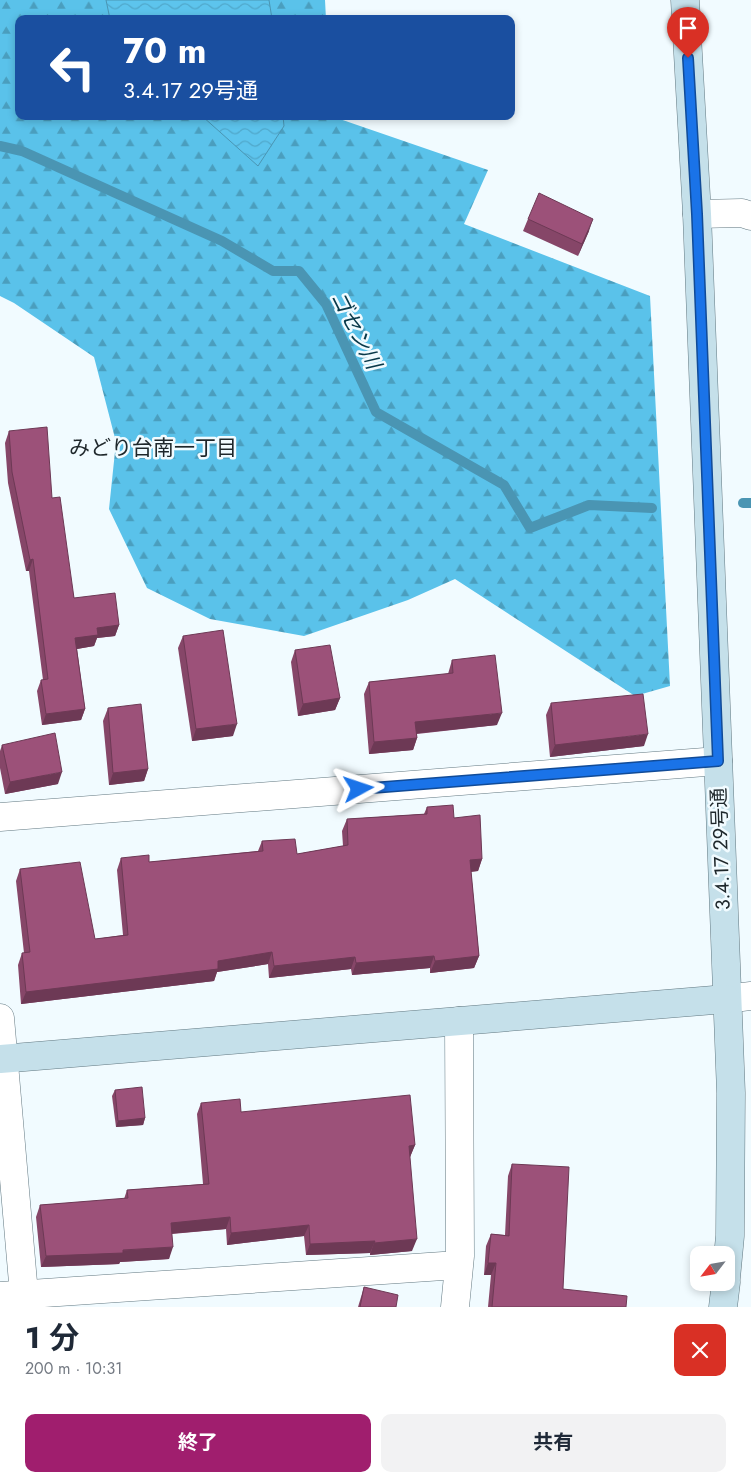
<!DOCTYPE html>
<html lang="ja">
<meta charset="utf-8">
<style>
body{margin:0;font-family:Jost,"Noto Sans JP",sans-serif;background:#f2f2f3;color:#1f2937;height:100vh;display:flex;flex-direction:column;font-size:19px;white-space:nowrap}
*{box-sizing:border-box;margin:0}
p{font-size:16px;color:#747a83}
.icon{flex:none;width:28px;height:28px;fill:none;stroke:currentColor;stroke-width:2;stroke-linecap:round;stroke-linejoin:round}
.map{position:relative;height:1307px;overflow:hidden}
.side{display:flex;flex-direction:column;background:#fff;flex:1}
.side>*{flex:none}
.hud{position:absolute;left:15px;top:15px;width:500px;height:105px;border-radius:10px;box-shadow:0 2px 8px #0003;background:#1a4fa0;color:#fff;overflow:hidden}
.needle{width:32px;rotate:239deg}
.tools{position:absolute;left:690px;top:1246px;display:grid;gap:10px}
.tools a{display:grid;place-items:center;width:45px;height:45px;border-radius:10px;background:#fff;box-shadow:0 2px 8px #0003;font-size:25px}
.pin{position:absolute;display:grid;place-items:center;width:42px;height:42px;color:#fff;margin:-51px -21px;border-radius:50% 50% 50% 0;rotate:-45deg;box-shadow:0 0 5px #0007}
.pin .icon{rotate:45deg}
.me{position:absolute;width:55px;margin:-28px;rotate:85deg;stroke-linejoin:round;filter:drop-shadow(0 0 4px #0008)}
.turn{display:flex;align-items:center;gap:18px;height:105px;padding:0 25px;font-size:22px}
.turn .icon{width:65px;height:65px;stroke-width:2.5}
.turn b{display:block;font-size:35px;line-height:42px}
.round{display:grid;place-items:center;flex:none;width:52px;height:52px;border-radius:10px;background:#f2f2f3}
.head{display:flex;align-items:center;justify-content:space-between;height:85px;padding:0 25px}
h1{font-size:30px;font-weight:700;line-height:38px}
.primary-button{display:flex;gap:10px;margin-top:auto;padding:10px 25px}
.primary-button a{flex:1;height:58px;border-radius:10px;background:#a01e6e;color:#fff;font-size:20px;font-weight:700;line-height:58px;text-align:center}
.primary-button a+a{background:#f2f2f3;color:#1f2937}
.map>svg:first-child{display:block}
.forest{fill:url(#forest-firs)}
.water{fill:url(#water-waves);stroke:#4a95b3}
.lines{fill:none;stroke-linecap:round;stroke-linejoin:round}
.stream{stroke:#4a95b3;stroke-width:10}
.street-casing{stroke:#637982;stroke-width:29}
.secondary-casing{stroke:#637982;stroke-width:29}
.street{stroke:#fff;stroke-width:28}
.secondary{stroke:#c5e0ea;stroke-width:28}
.wall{fill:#864668}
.shaded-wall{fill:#6d3955}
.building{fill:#9c5179;stroke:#6d3955}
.route-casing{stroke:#114b97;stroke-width:12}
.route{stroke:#1a73e8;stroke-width:9}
.labels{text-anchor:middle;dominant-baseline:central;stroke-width:5;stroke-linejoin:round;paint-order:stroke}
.street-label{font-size:20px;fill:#1e272b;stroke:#f1fbff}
.water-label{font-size:21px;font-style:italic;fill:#073849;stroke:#f1fbff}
.neighbourhood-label{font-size:21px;fill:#1e272b;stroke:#f1fbff}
</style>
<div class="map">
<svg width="751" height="1307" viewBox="0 0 751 1307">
<defs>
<pattern id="forest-firs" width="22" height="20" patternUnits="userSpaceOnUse" patternTransform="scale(1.25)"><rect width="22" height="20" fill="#5ac2ea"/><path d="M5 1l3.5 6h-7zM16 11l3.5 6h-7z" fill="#4a9ebe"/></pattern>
<pattern id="water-waves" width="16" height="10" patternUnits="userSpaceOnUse" patternTransform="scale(1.25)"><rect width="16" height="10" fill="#5dc4ed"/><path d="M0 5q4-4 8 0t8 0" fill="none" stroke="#50a8cb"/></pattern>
</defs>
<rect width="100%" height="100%" fill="#f1fbff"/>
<path class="forest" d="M0 0H325L326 19H19V116H331L488 170 464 224 650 296 670 686 635 696 455 579 408 600 304 636 210 619 147 588 109 509 116 442 94 357 14 303 0 296Z"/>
<g class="water">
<path d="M106 0H269L272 19H110Z"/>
<path d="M202 116H283L284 126 258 166Z"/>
</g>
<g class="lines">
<g class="stream">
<path d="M0 146 22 151 222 241 273 271H299L326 304 376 412 504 485 530 528 589 505 652 508"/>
<path d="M743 503H751"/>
</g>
<defs>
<g id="street">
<path d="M697 214 742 213 751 216"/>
<path d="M0 817 718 761"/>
<path d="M726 999 751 996"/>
<path d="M0 1018 24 1294"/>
<path d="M0 1296 458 1265"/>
<path d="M455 1307 460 1256 459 1021"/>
</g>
<g id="secondary">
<path d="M685 0 697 214 731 1093 730 1236 726 1278"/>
<path d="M0 1059 726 999"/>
<path d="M723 1307 726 1282"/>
</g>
</defs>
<use href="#street" class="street-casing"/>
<use href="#secondary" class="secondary-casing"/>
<use href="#street" class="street"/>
<use href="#secondary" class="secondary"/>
</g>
<g class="wall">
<path d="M528 219 589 231 578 256 523 231Z"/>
<path d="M9 431 52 498 74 598 119 625 115 636 97 638 94 646 77 649 85 709 81 720 42 725 37 691 41 680H43L29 571H26L8 483 5 443Z"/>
<path d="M183 636 233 736 192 741 178 648Z"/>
<path d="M295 650 340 698 335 710 298 716 291 662Z"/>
<path d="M452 660 497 725 417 734V738L413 750 369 754 364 694 369 682 448 674Z"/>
<path d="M551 703 644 746 550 757 546 715Z"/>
<path d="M108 708 148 769 144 781 109 785 103 721Z"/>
<path d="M2 745 58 784 5 794 0 768V751Z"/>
<path d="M427 807 454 818 482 859 478 871 471 872 479 956 474 968 430 973V968L352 975 351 969 269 978 268 964 217 972 214 981 21 1004 18 965 22 953H24L16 881 20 869 95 939 123 935 117 870 121 858 149 862 258 851 262 841 297 854 343 846 342 831 347 819 424 814Z"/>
<path d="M115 1090 145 1118 143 1125 116 1127 112 1096Z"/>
<path d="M201 1103 241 1112 415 1145 410 1157 412 1251 370 1255V1253L306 1255 304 1236 227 1245 226 1229 172 1234 169 1259 120 1262 119 1264 41 1267 36 1217 40 1205 124 1199 127 1190 203 1184 197 1114Z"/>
<path d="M512 1164 563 1289 626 1307H488L491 1275H484L486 1246 491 1234 505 1235 508 1176Z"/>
<path d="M364 1287 396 1307H358Z"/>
</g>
<g class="shaded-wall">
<path d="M593 219 589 231 578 256 582 244Z"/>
<path d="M33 559 29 571H26L30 560Z"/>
<path d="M119 625 115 636 97 638 94 646 71 650 75 638 97 628Z"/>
<path d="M340 698 335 710 298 716 303 704Z"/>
<path d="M85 709 81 720 42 725 46 714Z"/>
<path d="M502 713 497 725 411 734 415 722Z"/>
<path d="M237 724 233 736 192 741 196 729Z"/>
<path d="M648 734 644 746 550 757 555 745Z"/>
<path d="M417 738 413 750 369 754 374 742Z"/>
<path d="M148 769 144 781 109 785 113 773Z"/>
<path d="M62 772 58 784 5 794 10 782Z"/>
<path d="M482 859 478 871 465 872 470 860Z"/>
<path d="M272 952 268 964 217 972 214 981 21 1004 26 992Z"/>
<path d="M434 956 430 968 352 975 356 963Z"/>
<path d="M479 956 474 968 430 973 435 961Z"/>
<path d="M355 957 351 969 269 978 274 966Z"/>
<path d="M145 1118 143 1125 116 1127 118 1121Z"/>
<path d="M415 1145 410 1157 405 1158 409 1146Z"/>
<path d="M230 1217 226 1229 167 1234 171 1223Z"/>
<path d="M309 1225 304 1236 227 1245 231 1233Z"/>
<path d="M417 1239 412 1251 370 1255 374 1243Z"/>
<path d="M375 1241 370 1253 306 1255 310 1244Z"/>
<path d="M173 1247 169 1259 120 1262 119 1264 41 1267 46 1256Z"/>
<path d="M488 1263H496L491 1275H484Z"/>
</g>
<g class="building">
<path d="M539 193 593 219 582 244 528 219Z"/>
<path d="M47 427 52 498 60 497 74 598 115 593 119 625 97 628 98 635 75 638 85 709 46 714 41 680 48 679 33 559 30 560 12 472 9 431Z"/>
<path d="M223 630 237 724 196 729 183 636Z"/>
<path d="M330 645 340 698 303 704 295 650Z"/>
<path d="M495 655 502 713 415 722 417 738 374 742 369 682 453 673 452 660Z"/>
<path d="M643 694 648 734 555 745 551 703Z"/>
<path d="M141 704 148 769 113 773 108 708Z"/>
<path d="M55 733 62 772 10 782 2 745Z"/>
<path d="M453 805 454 818 480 815 482 859 470 860 479 956 435 961 434 956 356 963 355 957 274 966 272 952 218 961V969L26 992 22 953 30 952 20 869 80 862 95 939 128 935 121 858 149 855V862L263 851 262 841 295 839 297 854 348 845 347 819 427 814V807Z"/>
<path d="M142 1087 145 1118 118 1121 115 1090Z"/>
<path d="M410 1095 415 1145 409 1146 417 1239 374 1243 375 1241 310 1244 309 1225 231 1233 230 1217 171 1223 173 1247 123 1250V1253L46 1256 40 1205 128 1198 127 1190 209 1184 201 1103 240 1099 241 1112Z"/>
<path d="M512 1164 569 1167 563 1289 627 1296 626 1307H492L496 1263H488L491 1234 509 1236Z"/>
<path d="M364 1287 398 1295 396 1307H360Z"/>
</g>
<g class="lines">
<defs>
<path id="route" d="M359 789 718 761 697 214 688 58"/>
</defs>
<use href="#route" class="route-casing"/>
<use href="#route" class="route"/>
</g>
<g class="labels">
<g class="street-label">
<text transform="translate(721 849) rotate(-92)">3.4.17 29号通</text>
</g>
<g class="water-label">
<text transform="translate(356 330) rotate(63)">ゴセン川</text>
</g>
<g class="neighbourhood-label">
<text x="153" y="448">みどり台南一丁目</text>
</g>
</g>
</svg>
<div class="tools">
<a><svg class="needle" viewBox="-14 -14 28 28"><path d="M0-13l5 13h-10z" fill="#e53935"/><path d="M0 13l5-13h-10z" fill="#747a83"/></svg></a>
</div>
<div class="pin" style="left:688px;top:58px;background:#d93025"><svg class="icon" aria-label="arrive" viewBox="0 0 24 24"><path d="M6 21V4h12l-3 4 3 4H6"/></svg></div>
<svg class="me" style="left:359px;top:789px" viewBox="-20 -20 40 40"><path d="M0-17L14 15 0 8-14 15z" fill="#1a73e8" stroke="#fff" stroke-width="4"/></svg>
<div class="hud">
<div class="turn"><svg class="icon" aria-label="left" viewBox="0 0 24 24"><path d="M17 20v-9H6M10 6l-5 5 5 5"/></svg><div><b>70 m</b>3.4.17 29号通</div></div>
</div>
</div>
<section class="side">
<div class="head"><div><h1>1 分</h1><p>200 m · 10:31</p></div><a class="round" style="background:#d93025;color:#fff"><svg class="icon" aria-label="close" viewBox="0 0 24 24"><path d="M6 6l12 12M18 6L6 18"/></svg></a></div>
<div class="primary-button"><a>終了</a><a>共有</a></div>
</section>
